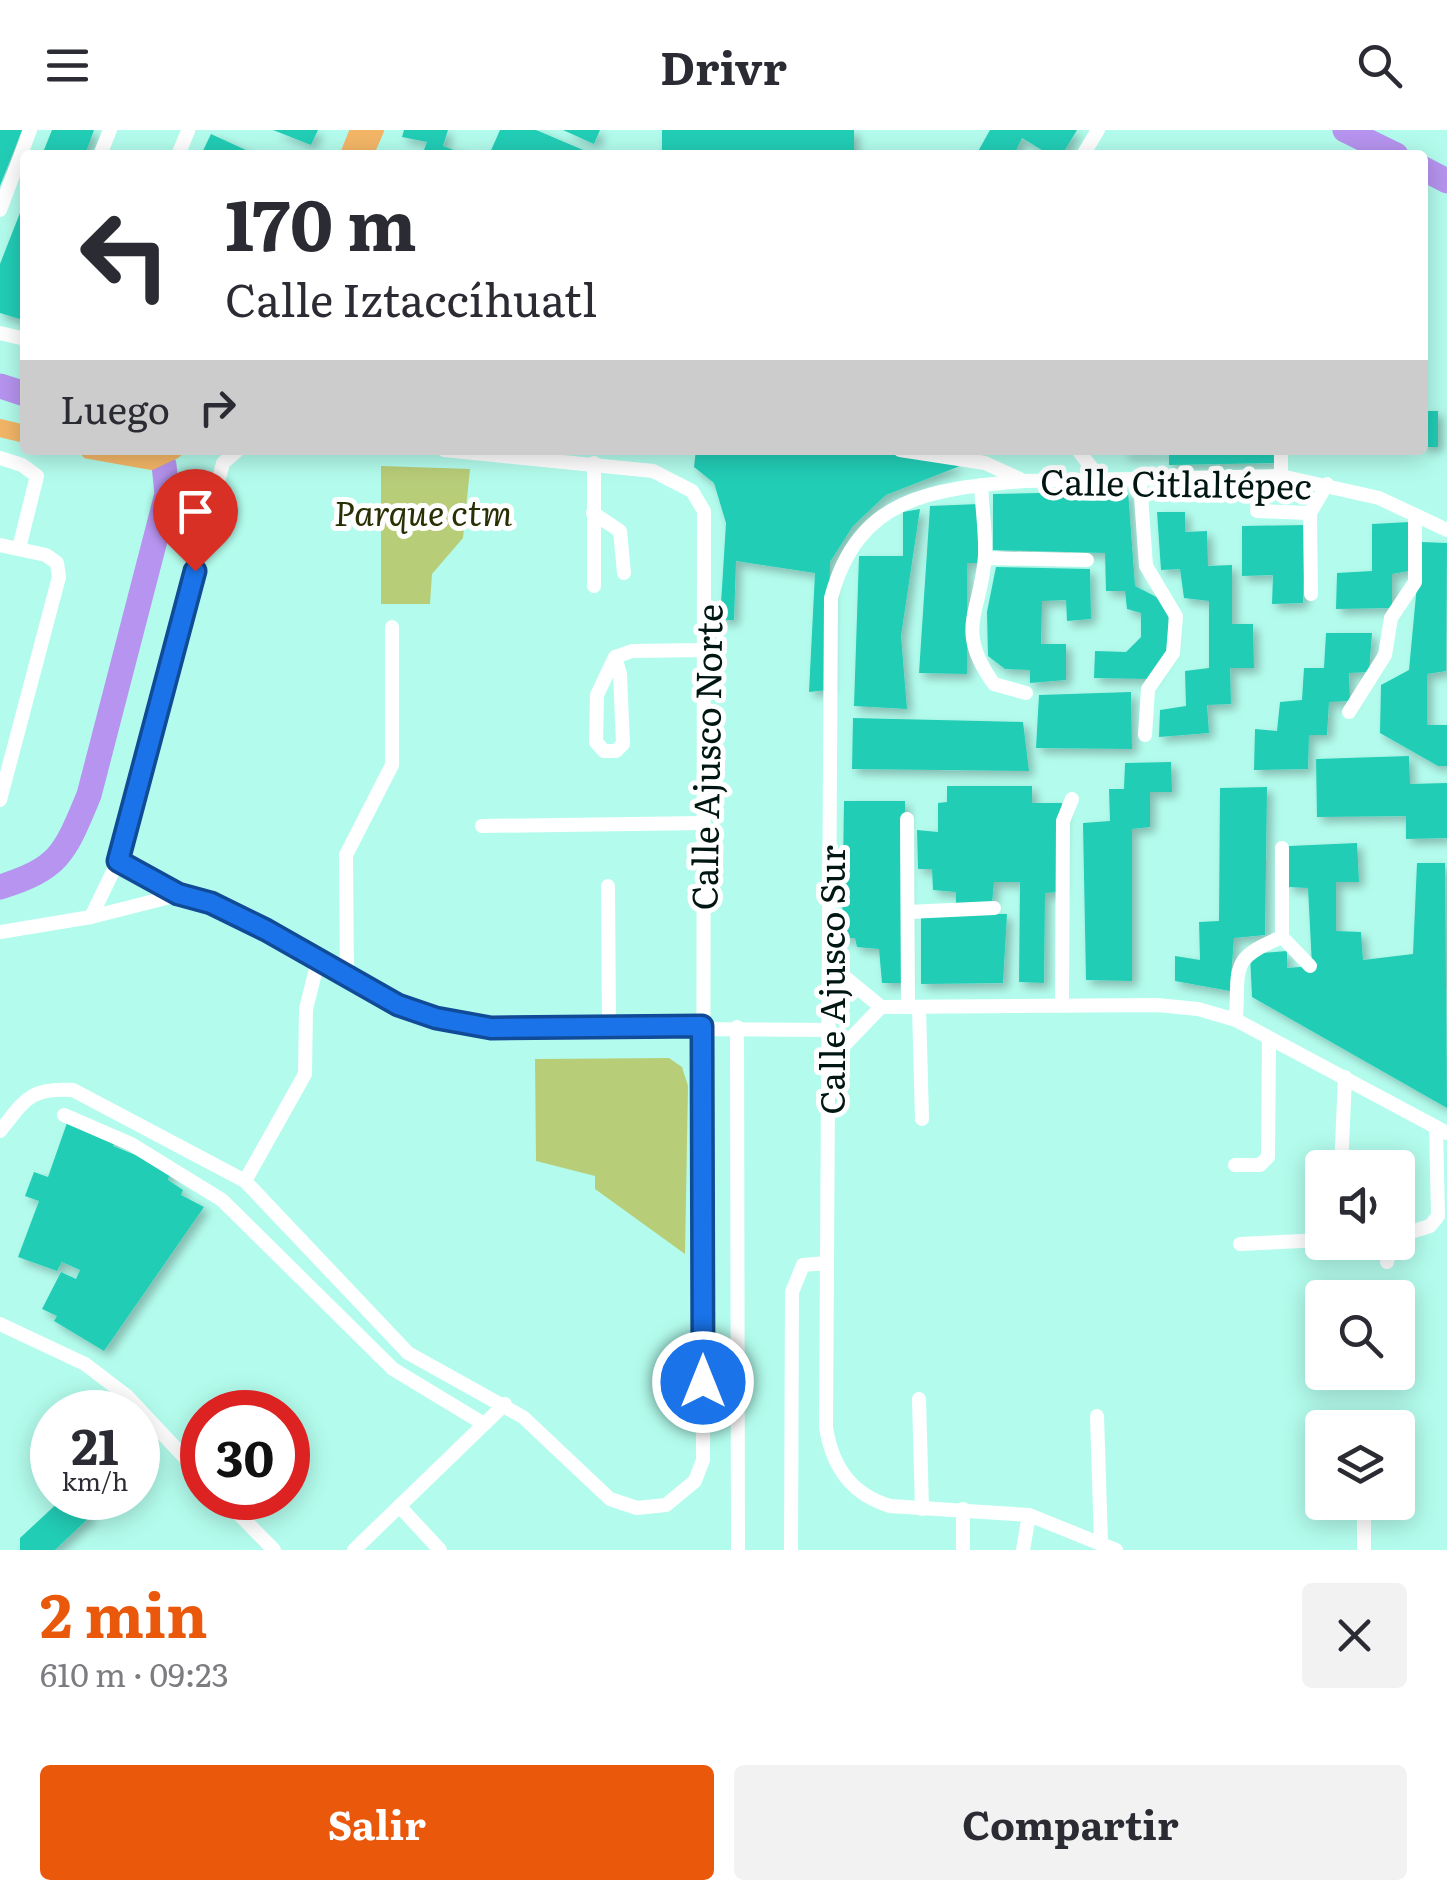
<!DOCTYPE html>
<html lang="es">
<meta charset="utf-8">
<style>
body{margin:0;font-family:Literata,serif;background:#f2f2f3;color:#2b2b33;height:100vh;display:flex;flex-direction:column;font-size:38px;white-space:nowrap}
*{box-sizing:border-box;margin:0}
p{font-size:32px;color:#7c7c81}
.icon{flex:none;width:55px;height:55px;fill:none;stroke:currentColor;stroke-width:2;stroke-linecap:round;stroke-linejoin:round}
.map{position:relative;height:1420px;overflow:hidden}
.side{display:flex;flex-direction:column;background:#fff;flex:1}
.side>*{flex:none}
.guide{position:absolute;left:20px;top:20px;width:1408px;height:305px;border-radius:10px;box-shadow:0 5px 25px #0003;background:#fff;color:#2b2b33;overflow:hidden}
.controls{position:absolute;left:1305px;top:1020px;display:grid;gap:20px}
.controls a{display:grid;place-items:center;width:110px;height:110px;border-radius:10px;background:#fff;box-shadow:0 5px 25px #0003;font-size:50px}
.speed{position:absolute;left:30px;top:1260px;display:flex;gap:20px;font-size:50px;font-weight:700;text-align:center}
.speed>*{display:grid;place-content:center;width:130px;height:130px;border-radius:50%;background:#fff;box-shadow:0 5px 25px #0003;line-height:1}
.speed small{font-size:25px;font-weight:400}
.speed .limit{border:15px solid #d22;background:#fff;color:#111}
.pin{position:absolute;display:grid;place-items:center;width:85px;height:85px;color:#fff;margin:-102px -42px;border-radius:50% 50% 50% 0;rotate:-45deg;box-shadow:0 0 10px #0007}
.pin .icon{rotate:45deg}
.me{position:absolute;width:110px;margin:-55px;rotate:0deg;stroke-linejoin:round;filter:drop-shadow(0 0 8px #0008)}
.turn{display:flex;align-items:center;gap:35px;height:210px;padding:0 40px;font-size:45px}
.turn .icon{width:130px;height:130px;stroke-width:2.5}
.turn b{display:block;font-size:70px;line-height:85px}
.then{display:flex;align-items:center;height:95px;padding:0 40px;background:#0003;gap:20px;font-size:38px}
.round{display:grid;place-items:center;flex:none;width:105px;height:105px;border-radius:10px;background:#f2f2f3}
.head{display:flex;align-items:center;justify-content:space-between;height:170px;padding:0 40px}
h1{font-size:60px;font-weight:700;line-height:75px;color:#ea580c}
.cta{display:flex;gap:20px;margin-top:auto;padding:20px 40px}
.cta a{flex:1;height:115px;border-radius:10px;background:#ea580c;color:#fff;font-size:40px;font-weight:700;line-height:115px;text-align:center}
.cta a+a{background:#f2f2f3;color:#2b2b33}
header{display:flex;justify-content:space-between;align-items:center;height:130px;padding:0 40px;background:#fff;font-size:45px;font-weight:700}
.map>svg:first-child{display:block}
.green{fill:#b8cd78}
.lines{fill:none;stroke-linecap:round;stroke-linejoin:round}
.river{stroke:#b694ef;stroke-width:25}
.building{fill:#22cdb6;filter:url(#shadow)}
.minor{stroke:#fff;stroke-width:14}
.major{stroke:#f3b667;stroke-width:18}
.route-casing{stroke:#114b97;stroke-width:25}
.route{stroke:#1a73e8;stroke-width:18}
.labels{text-anchor:middle;dominant-baseline:central;stroke-width:10;stroke-linejoin:round;paint-order:stroke}
.street-label{font-size:35px;fill:#001612;stroke:#fff}
.park-label{font-size:35px;font-style:italic;fill:#283004;stroke:#fff}
</style>
<header><svg class="icon" aria-label="menu" viewBox="0 0 24 24"><path d="M4 6h16M4 12h16M4 18h16"/></svg>Drivr<svg class="icon" aria-label="search" viewBox="0 0 24 24"><circle cx="10" cy="10" r="6"/><path d="M15 15l6 6"/></svg></header>
<div class="map">
<svg width="1447" height="1420" viewBox="0 0 1447 1420">
<defs>
<filter id="shadow"><feDropShadow dx="5" dy="5" stdDeviation="5" flood-color="#0004"/></filter>
</defs>
<rect width="100%" height="100%" fill="#b3fced"/>
<g class="green">
<path d="M381 336 470 339 463 408 432 444 430 474H381Z"/>
<path d="M669 928 682 937 688 956 685 1124 595 1059V1046L536 1031 535 929Z"/>
</g>
<g class="lines">
<g class="river">
<path d="M1345 0 1396 25"/>
<path d="M1422 38 1447 51"/>
<path d="M0 256 25 264"/>
<path d="M0 757C61 738 65 722 89 665L167 364 164 335"/>
</g>
</g>
<g class="building">
<path d="M0 0H22L0 56Z"/>
<path d="M52 0H94L85 25H42Z"/>
<path d="M273 0H318L311 15Z"/>
<path d="M404 0H448L443 16 467 25H422L427 12 402 7Z"/>
<path d="M500 0H536L595 25H489Z"/>
<path d="M563 0H600L594 14Z"/>
<rect x="662" y="0" width="192" height="25"/>
<path d="M990 0H1077L1062 25H1050L1022 8 1014 25H976Z"/>
<path d="M211 4 248 21 246 25H201Z"/>
<path d="M25 70V184L23 190 0 183V134Z"/>
<rect x="1422" y="281" width="16" height="36"/>
<path d="M696 320H880L960 336 886 365 853 396 830 432 828 560 809 562 815 443 736 431 734 490H720L726 393 714 353 694 337Z"/>
<path d="M1124 320H1275V333L1169 335V324L1124 325Z"/>
<path d="M1128 361 1135 456 1168 473 1169 517 1149 549 1094 548 1095 521 1126 522 1141 507V483L1127 479 1125 461H1106L1105 423 993 420V364Z"/>
<path d="M979 374 978 433H967V544L919 543 930 376Z"/>
<path d="M920 379 901 506 907 579 854 576 859 426H903V382Z"/>
<path d="M1157 382H1185V402L1207 401 1208 436 1232 435V494H1253L1254 538H1230L1231 574 1207 575 1209 603 1159 607 1160 580 1186 576 1185 541 1209 538V471L1184 468 1180 439 1161 440Z"/>
<path d="M1410 392 1409 441 1392 444V478L1336 479 1337 443 1372 441V394Z"/>
<path d="M1306 395 1303 473 1272 474 1273 445 1242 446V396Z"/>
<path d="M1421 412 1447 413 1446 541 1427 544V595H1447V636H1438L1380 603 1381 555 1409 540Z"/>
<path d="M996 437 1090 439 1091 489 1067 491 1066 470 1042 471 1041 514H1066V550L1030 553V540L1005 539 988 526 987 482Z"/>
<path d="M1326 503H1372L1369 542 1349 543 1350 571 1329 572 1327 605H1309L1308 639 1254 640 1255 599 1277 601 1280 572 1302 570 1304 538H1324Z"/>
<path d="M1131 562 1132 619 1036 618 1039 565Z"/>
<path d="M853 588 1023 592 1029 641 852 639Z"/>
<path d="M1409 626 1410 654 1447 653V708L1406 709V686L1317 687 1316 629Z"/>
<path d="M1171 632 1172 662H1150V697L1132 699V851L1086 850 1083 693 1110 691 1109 659H1124L1125 633Z"/>
<path d="M947 656H1032V673H1062L1059 762 1045 763 1044 853 1019 852 1020 752H994L992 773H956V762L933 760 932 739H918L917 700 938 702V673L947 672Z"/>
<path d="M1267 657 1265 805 1234 808 1230 861 1175 851V826L1200 830 1199 792 1219 791 1220 658Z"/>
<path d="M844 671H905V853H882L879 819 857 817 855 808H842Z"/>
<path d="M1357 713 1359 752H1336V801L1361 802 1363 830 1413 824 1417 733H1445L1447 978 1252 867 1250 824 1287 821V838L1312 836 1308 758 1288 757 1289 716Z"/>
<path d="M921 784H1007L1003 853 921 854Z"/>
<path d="M68 990 117 1009 113 1016 171 1039 168 1050 183 1060 181 1065 204 1077 104 1221 54 1191 57 1186 42 1179 61 1142 76 1149 80 1140 62 1132 57 1141 18 1127 39 1071 25 1066 34 1042 48 1047Z"/>
<path d="M63 1368H76L92 1385 55 1420H20V1408Z"/>
</g>
<g class="lines">
<g class="minor">
<path d="M100 25 110 0"/>
<path d="M178 25 188 1"/>
<path d="M1083 25 1098 0"/>
<path d="M0 80 30 0"/>
<path d="M0 203 25 209"/>
<path d="M900 320 985 333 1024 351 1281 346 1379 368 1447 400"/>
<path d="M1078 320 1101 350"/>
<path d="M1281 320V346"/>
<path d="M0 328 22 335 37 346 19 418"/>
<path d="M1024 351C932 359 858 366 831 468L826 1297C832 1337 851 1364 890 1376L1029 1385 1116 1420"/>
<path d="M1140 352 1146 436 1176 486 1173 523 1148 559 1145 605"/>
<path d="M981 355C982 378 986 403 985 426 981 483 954 499 994 554L1026 563"/>
<path d="M1257 381 1310 383"/>
<path d="M593 383 620 401 624 443"/>
<path d="M0 415 46 425 57 433 59 447 0 670"/>
<path d="M985 428 1087 430"/>
<path d="M594 456V333"/>
<path d="M1311 464 1310 383 1327 354"/>
<path d="M615 527 620 544 623 614 616 621H604L596 612 597 565 615 527 632 521 706 520"/>
<path d="M1349 582 1385 525 1391 488 1415 452V385"/>
<path d="M907 689 908 877"/>
<path d="M482 696 703 693"/>
<path d="M118 731C137 742 159 758 179 765 209 774 237 785 265 800 351 846 390 880 491 898L830 900"/>
<path d="M608 756 609 896"/>
<path d="M908 782 994 778"/>
<path d="M91 787 118 731 223 333 238 320"/>
<path d="M0 802 91 787 178 765"/>
<path d="M1282 807 1310 836"/>
<path d="M830 835 881 877 1157 875 1198 879 1236 890 1447 1003"/>
<path d="M347 849 346 725 392 635V497"/>
<path d="M1062 874 1063 691 1072 669"/>
<path d="M919 878 922 989"/>
<path d="M1236 890C1239 836 1229 829 1282 807V718"/>
<path d="M737 897 738 1420"/>
<path d="M830 930 881 877"/>
<path d="M64 985 131 1014 222 1070 393 1239 484 1294"/>
<path d="M0 1001C25 970 30 957 73 960L245 1051 408 1223 523 1287 610 1369 637 1378 666 1375 695 1351 703 1330 704 381 692 361 653 341 444 320"/>
<path d="M1235 1035H1260L1268 1027 1269 908"/>
<path d="M1341 1038 1345 947"/>
<path d="M245 1051 305 944 306 879 318 831"/>
<path d="M1398 1106 1430 1096 1438 1086 1436 997"/>
<path d="M1240 1114 1322 1110"/>
<path d="M1387 1132 1392 1112"/>
<path d="M0 1194 85 1234 127 1266 202 1346"/>
<path d="M919 1269 922 1379"/>
<path d="M1097 1286 1101 1412"/>
<path d="M223 1368 274 1420"/>
<path d="M401 1378 440 1420"/>
<path d="M1364 1379V1420"/>
<path d="M354 1420 505 1274"/>
<path d="M791 1420 792 1162 803 1135 827 1133"/>
<path d="M963 1420V1379"/>
<path d="M1023 1420 1029 1385"/>
</g>
<g class="major">
<path d="M349 25 359 0"/>
<path d="M364 25 375 0"/>
<path d="M0 298 25 304"/>
<path d="M89 320 151 331 174 320"/>
</g>
</g>
<g class="lines">
<defs>
<path id="route" d="M195 441 118 731 178 764 211 773 266 800 398 875 436 888 491 898 702 896 703 1252"/>
</defs>
<use href="#route" class="route-casing"/>
<use href="#route" class="route"/>
</g>
<g class="labels">
<g class="street-label">
<text transform="translate(1176 352) rotate(1)">Calle Citlaltépec</text>
<text transform="translate(705 627) rotate(-89)">Calle Ajusco Norte</text>
<text transform="translate(830 850) rotate(-90)">Calle Ajusco Sur</text>
</g>
<g class="park-label">
<text x="423" y="381">Parque ctm</text>
</g>
</g>
</svg>
<div class="controls">
<a><svg class="icon" aria-label="sound" viewBox="0 0 24 24"><path d="M4 9h4l5-4v14l-5-4H4zM17 9q2 3 0 6"/></svg></a>
<a><svg class="icon" aria-label="search" viewBox="0 0 24 24"><circle cx="10" cy="10" r="6"/><path d="M15 15l6 6"/></svg></a>
<a><svg class="icon" aria-label="layers" viewBox="0 0 24 24"><path d="M12 4l9 5-9 5-9-5zM3 14l9 5 9-5"/></svg></a>
</div>
<div class="speed"><div>21<small>km/h</small></div><div class="limit">30</div></div>
<div class="pin" style="left:195px;top:441px;background:#d93025"><svg class="icon" aria-label="arrive" viewBox="0 0 24 24"><path d="M6 21V4h12l-3 4 3 4H6"/></svg></div>
<svg class="me" style="left:703px;top:1252px" viewBox="-20 -20 40 40"><circle r="17" fill="#1a73e8" stroke="#fff" stroke-width="3"/><path d="M0-11L8 9 0 5-8 9z" fill="#fff"/></svg>
<div class="guide">
<div class="turn"><svg class="icon" aria-label="left" viewBox="0 0 24 24"><path d="M17 20v-9H6M10 6l-5 5 5 5"/></svg><div><b>170 m</b>Calle Iztaccíhuatl</div></div>
<div class="then">Luego<svg class="icon" aria-label="right" viewBox="0 0 24 24"><path d="M7 20v-9h11M14 6l5 5-5 5"/></svg></div>
</div>
</div>
<section class="side">
<div class="head"><div><h1>2 min</h1><p>610 m · 09:23</p></div><a class="round"><svg class="icon" aria-label="close" viewBox="0 0 24 24"><path d="M6 6l12 12M18 6L6 18"/></svg></a></div>
<div class="cta"><a>Salir</a><a>Compartir</a></div>
</section>
